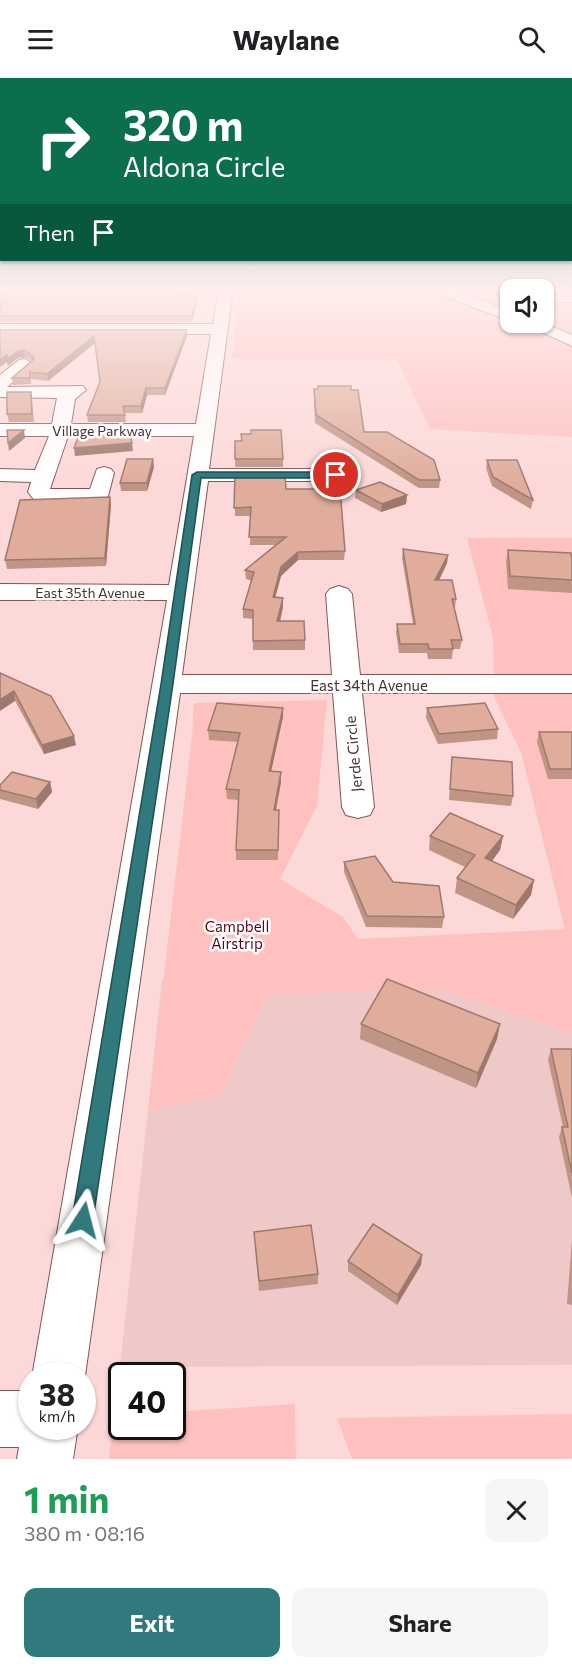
<!DOCTYPE html>
<meta charset="utf-8">
<style>
body{margin:0;font-family:Commissioner,sans-serif;background:#f6f6f6;color:#202124;height:100vh;display:flex;flex-direction:column;font-size:22px;white-space:nowrap}
*{box-sizing:border-box;margin:0}
p{font-size:20px;color:#757577}
.icon{flex:none;width:33px;height:33px;fill:none;stroke:currentColor;stroke-width:2;stroke-linecap:round;stroke-linejoin:round}
.map{position:relative;height:1381px;overflow:hidden}
.details{display:flex;flex-direction:column;background:#fff;flex:1}
.details>*{flex:none}
.top-card{position:absolute;left:0px;top:0px;width:573px;height:183px;box-shadow:0 2px 4px #0004;background:#0b6e4f;color:#fff;overflow:hidden}
.tools{position:absolute;left:500px;top:201px;display:grid;gap:12px}
.tools a{display:grid;place-items:center;width:54px;height:54px;border-radius:12px;background:#fff;box-shadow:0 2px 4px #0004;font-size:30px}
.speed{position:absolute;left:18px;top:1284px;display:flex;gap:12px;font-size:30px;font-weight:700;text-align:center}
.speed>*{display:grid;place-content:center;width:78px;height:78px;border-radius:50%;background:#fff;box-shadow:0 2px 4px #0004;line-height:1}
.speed small{font-size:15px;font-weight:400}
.speed .limit{border:3px solid #111;border-radius:9px;background:#fff;color:#111}
.pin{position:absolute;display:grid;place-items:center;width:51px;height:51px;color:#fff;margin:-26px;border:3px solid #fff;border-radius:50%;box-shadow:0 2px 6px #0007}
.me{position:absolute;width:66px;margin:-33px;rotate:9deg;stroke-linejoin:round;filter:drop-shadow(0 0 4px #0008)}
.turn{display:flex;align-items:center;gap:21px;height:126px;padding:0 24px;font-size:27px}
.turn .icon{width:78px;height:78px;stroke-width:2.5}
.turn b{display:block;font-size:42px;line-height:51px}
.then{display:flex;align-items:center;height:57px;padding:0 24px;background:#0003;gap:12px;font-size:22px}
.round{display:grid;place-items:center;flex:none;width:63px;height:63px;border-radius:12px;background:#f6f6f6}
.overview{display:flex;align-items:center;justify-content:space-between;height:102px;padding:0 24px}
h1{font-size:36px;font-weight:700;line-height:45px;color:#1e9e55}
.button{display:flex;gap:12px;margin-top:auto;padding:12px 24px}
.button a{flex:1;height:69px;border-radius:12px;background:#30797d;color:#fff;font-size:24px;font-weight:700;line-height:69px;text-align:center}
.button a+a{background:#f6f6f6;color:#202124}
header{display:flex;justify-content:space-between;align-items:center;height:78px;padding:0 24px;background:#fff;font-size:27px;font-weight:700}
.map>svg:first-child{display:block}
.built{fill:#efc9c8}
.green{fill:#fec1c0;fill-rule:evenodd}
.lines{fill:none;stroke-linecap:round;stroke-linejoin:round}
.minor-casing{stroke:#855555;stroke-width:2}
.minor{fill:#fff;fill-rule:evenodd}
.wall{fill:#c19586}
.shaded-wall{fill:#9d796d}
.building{fill:#e0ad9c;stroke:#9d796d;stroke-width:1.5}
.route{fill:#30797d;stroke:#1f4f51;stroke-width:1.5}
.labels{text-anchor:middle;dominant-baseline:central;stroke-width:5;stroke-linejoin:round;paint-order:stroke}
.far-street-label{font-size:14px;fill:#483231;stroke:#fff}
.street-label{font-size:15px;fill:#483231;stroke:#fff}
.park-label{font-size:15px;fill:#5f0415;stroke:#fff}
</style>
<header><svg class="icon" aria-label="menu" viewBox="0 0 24 24"><path d="M4 6h16M4 12h16M4 18h16"/></svg>Waylane<svg class="icon" aria-label="search" viewBox="0 0 24 24"><circle cx="10" cy="10" r="6"/><path d="M15 15l6 6"/></svg></header>
<div class="map">
<svg width="572" height="1381" viewBox="0 0 572 1381">
<rect width="100%" height="100%" fill="#fcd9d8"/>
<path class="built" d="M162 902 572 906V1287L120 1289Z"/>
<g class="green">
<path d="M454 211H572V359L430 351 397 282H246L232 280 238 220 490 223ZM510 212H543V244H510Z"/>
<path d="M467 460H572V955L437 910 268 917 221 1016 148 1033 192 658 194 625 327 622 317 728 280 801 343 839 358 861 565 851 521 674 494 619 493 560Z"/>
<path d="M295 1326 296 1381H109L113 1338H121L122 1348H172L173 1334Z"/>
<path d="M572 1336V1380L564 1381H352L337 1340Z"/>
</g>
<g class="lines">
<defs>
<g id="minor">
<path d="M219 211H233L209 391H336L343 393 346 397 343 401 336 403H208L182 597H332L326 516 330 511 339 508 348 511 352 516 360 597H572V615H362L374 729 370 737 358 740 346 737 342 729 333 615H180L85 1298 82 1304V1298L32 1299 167 522H0V506L169 507 194 358H68L50 411H90L97 391 104 389 111 391 114 395 107 422 99 423H35L28 414 31 404 0 403V391L35 392 49 358H0V346H52L57 320 0 319V297L19 282 25 281 33 286 7 309 83 308 86 312 75 321 71 346H196L211 256H0V246H213Z"/>
<path d="M432 211H453L510 233V243L434 214Z"/>
<rect x="543" y="216" width="29" height="8"/>
<path d="M520 244H541L572 257V268Z"/>
<path d="M0 1313H32V1348H78L73 1381H17L19 1369H0Z"/>
</g>
</defs>
<use href="#minor" class="minor-casing"/>
<use href="#minor" class="minor"/>
</g>
<g class="wall">
<path d="M0 211 197 225 192 244H0Z"/>
<path d="M345 211H388V215L349 216Z"/>
<path d="M467 211H486L485 217Z"/>
<path d="M507 211H572V214H543V212H510V214H508Z"/>
<path d="M0 252H187V258L165 317H147L142 335H125L126 344H88L87 337 100 304 95 265 48 303 31 301V306L13 307 12 300 32 283 25 279 18 280 8 288 7 284 0 289Z"/>
<path d="M351 312 364 354 440 402 439 410H419L315 345 314 318Z"/>
<path d="M31 314 34 344H9L7 336Z"/>
<path d="M235 363 283 381V389H235Z"/>
<path d="M153 381 154 389 147 413H121L120 405Z"/>
<path d="M487 382 533 422 531 431 492 408 486 390Z"/>
<path d="M235 397 286 411 345 473 344 482H298L281 498 275 519 283 529 280 543 305 562V572H253V541L243 540V531L252 503 246 501 245 492 275 467H250L251 438H235Z"/>
<path d="M356 412 407 417 406 426 381 434 355 420Z"/>
<path d="M110 419 111 427 106 488 7 491 5 482Z"/>
<path d="M403 471 448 477 447 485 439 502 456 521 455 530H454L462 562 460 571H453L452 581H428L427 575H399L396 555 397 546H413L402 480Z"/>
<path d="M508 472 572 482V515L508 511 506 484Z"/>
<path d="M0 595 76 667 44 676Z"/>
<path d="M283 630V639L271 693 281 704 276 732H279L278 782H236V772L239 722 227 721 226 711 238 664 209 662 208 652Z"/>
<path d="M427 630 498 651 497 661 438 666 426 640Z"/>
<path d="M539 654H572V701H548L537 664Z"/>
<path d="M452 679 513 718 511 728 449 722Z"/>
<path d="M50 704 52 714 38 731 0 721V707Z"/>
<path d="M430 758H503L500 772 492 783 534 802 531 817 513 841 455 815 457 800 465 789 429 772Z"/>
<path d="M344 784 393 804 444 839 442 850 366 849 344 794Z"/>
<path d="M361 946H500L497 961 476 1010 360 961Z"/>
<path d="M551 971H572V1120L559 1059 562 1049H563L548 982Z"/>
<path d="M254 1154 318 1196V1206L259 1213Z"/>
<path d="M572 1160V1227L567 1226Z"/>
<path d="M422 1177 421 1187 397 1227 348 1193V1183Z"/>
</g>
<g class="shaded-wall">
<path d="M197 219V225L192 244V238Z"/>
<path d="M187 252V258L165 317V310Z"/>
<path d="M94 258 95 265 48 303 47 296Z"/>
<path d="M24 272 25 279 18 280 8 288 7 284 0 289V282L7 277Z"/>
<path d="M146 310 147 317 142 335 141 328Z"/>
<path d="M24 352 25 360 9 373 8 365Z"/>
<path d="M132 365 133 373 75 378 74 370Z"/>
<path d="M153 381 154 389 147 413V405Z"/>
<path d="M407 417 406 426 381 434 382 426Z"/>
<path d="M110 419 111 427 106 488 105 480Z"/>
<path d="M298 474V482L281 498 273 528V519L281 489Z"/>
<path d="M448 477 447 485 435 511V502Z"/>
<path d="M283 520V529L278 552 277 543Z"/>
<path d="M14 613 15 623 0 633V622Z"/>
<path d="M283 630V639L269 703V693Z"/>
<path d="M74 658 76 667 44 676 42 667Z"/>
<path d="M281 694V704L274 742V732Z"/>
<path d="M50 704 52 714 38 731 36 721Z"/>
<path d="M503 758 500 772 483 795 485 780Z"/>
<path d="M534 802 531 817 513 841 516 827Z"/>
<path d="M500 946 497 961 476 1010 478 995Z"/>
<path d="M422 1177 421 1187 397 1227 398 1217Z"/>
</g>
<g class="building">
<path d="M0 211H173L197 219 192 238H0Z"/>
<path d="M0 252H187L165 310H146L141 328H123L125 337H87L100 304 94 258 47 296 30 294V300H12L34 281 33 278 24 272 17 274 7 281V277L0 282Z"/>
<path d="M318 308H351V312H358L364 354H387L434 382 440 402H419L316 337 314 311H318Z"/>
<path d="M7 314H31L32 336H7Z"/>
<path d="M7 352H24L8 365Z"/>
<path d="M81 352H129L132 365 74 370Z"/>
<path d="M251 352H281L283 381H235V363H242L241 356H251Z"/>
<path d="M127 381H153L147 405H120Z"/>
<path d="M487 382H517L533 422 493 399Z"/>
<path d="M235 397H285L286 411H340L345 473 298 474 281 489 273 519 283 520 277 543H304L305 562 253 563V532L243 531 254 494 245 492 286 459H249L251 429 234 430Z"/>
<path d="M380 404 407 417 382 426 356 412Z"/>
<path d="M110 419 105 480 5 482 20 422Z"/>
<path d="M403 471 448 477 435 502H452L456 521H452L462 562H451L453 571H429L428 566H400L397 546H415Z"/>
<path d="M508 472 571 475 572 482V502L510 498Z"/>
<path d="M0 595 51 618 74 658 42 667 14 613 0 622Z"/>
<path d="M217 625 283 630 269 693 281 694 274 732H279L278 772H236L239 712 226 711 240 655 208 652Z"/>
<path d="M485 625 498 651 439 656 427 630Z"/>
<path d="M539 654H572V691H550Z"/>
<path d="M452 679 512 684 513 718 450 711Z"/>
<path d="M12 694 50 704 36 721 0 712V707Z"/>
<path d="M450 735 503 758 485 780 534 802 516 827 457 800 475 777 430 758Z"/>
<path d="M375 778 393 804 439 808 444 839 367 838 344 784Z"/>
<path d="M387 901 500 946 478 995 361 946Z"/>
<path d="M551 971H572V1095L562 1049H568Z"/>
<path d="M373 1146 422 1177 398 1217 348 1183Z"/>
<path d="M311 1147 318 1196 259 1203 254 1154Z"/>
</g>
<linearGradient id="sky" x2="0" y2="1"><stop stop-color="#73acae"/><stop offset="0.52" stop-color="#feeeed"/><stop offset="1" stop-color="#feeeed" stop-opacity="0"/></linearGradient>
<rect width="572" height="405" fill="url(#sky)"/>
<path class="route" d="M197 394H336L341 397 336 400H201L173 606 93 1142 90 1149 83 1152 75 1149 72 1142 161 606 192 397Z"/>
<g class="labels">
<g class="far-street-label">
<text x="102" y="352">Village Parkway</text>
<text x="90" y="514">East 35th Avenue</text>
</g>
<g class="street-label">
<text x="369" y="607">East 34th Avenue</text>
<text transform="translate(353 676) rotate(-95)">Jerde Circle</text>
</g>
<g class="park-label">
<text x="237" y="848">Campbell<tspan x="237" dy="17">Airstrip</tspan></text>
</g>
</g>
</svg>
<div class="tools">
<a><svg class="icon" aria-label="sound" viewBox="0 0 24 24"><path d="M4 9h4l5-4v14l-5-4H4zM17 9q2 3 0 6"/></svg></a>
</div>
<div class="speed"><div>38<small>km/h</small></div><div class="limit">40</div></div>
<div class="pin" style="left:336px;top:397px;background:#d93025"><svg class="icon" aria-label="arrive" viewBox="0 0 24 24"><path d="M6 21V4h12l-3 4 3 4H6"/></svg></div>
<svg class="me" style="left:83px;top:1142px" viewBox="-20 -20 40 40"><path d="M0-17L14 15 0 8-14 15z" fill="#30797d" stroke="#fff" stroke-width="4"/></svg>
<div class="top-card">
<div class="turn"><svg class="icon" aria-label="right" viewBox="0 0 24 24"><path d="M7 20v-9h11M14 6l5 5-5 5"/></svg><div><b>320 m</b>Aldona Circle</div></div>
<div class="then">Then<svg class="icon" aria-label="arrive" viewBox="0 0 24 24"><path d="M6 21V4h12l-3 4 3 4H6"/></svg></div>
</div>
</div>
<section class="details">
<div class="overview"><div><h1>1 min</h1><p>380 m · 08:16</p></div><a class="round"><svg class="icon" aria-label="close" viewBox="0 0 24 24"><path d="M6 6l12 12M18 6L6 18"/></svg></a></div>
<div class="button"><a>Exit</a><a>Share</a></div>
</section>
